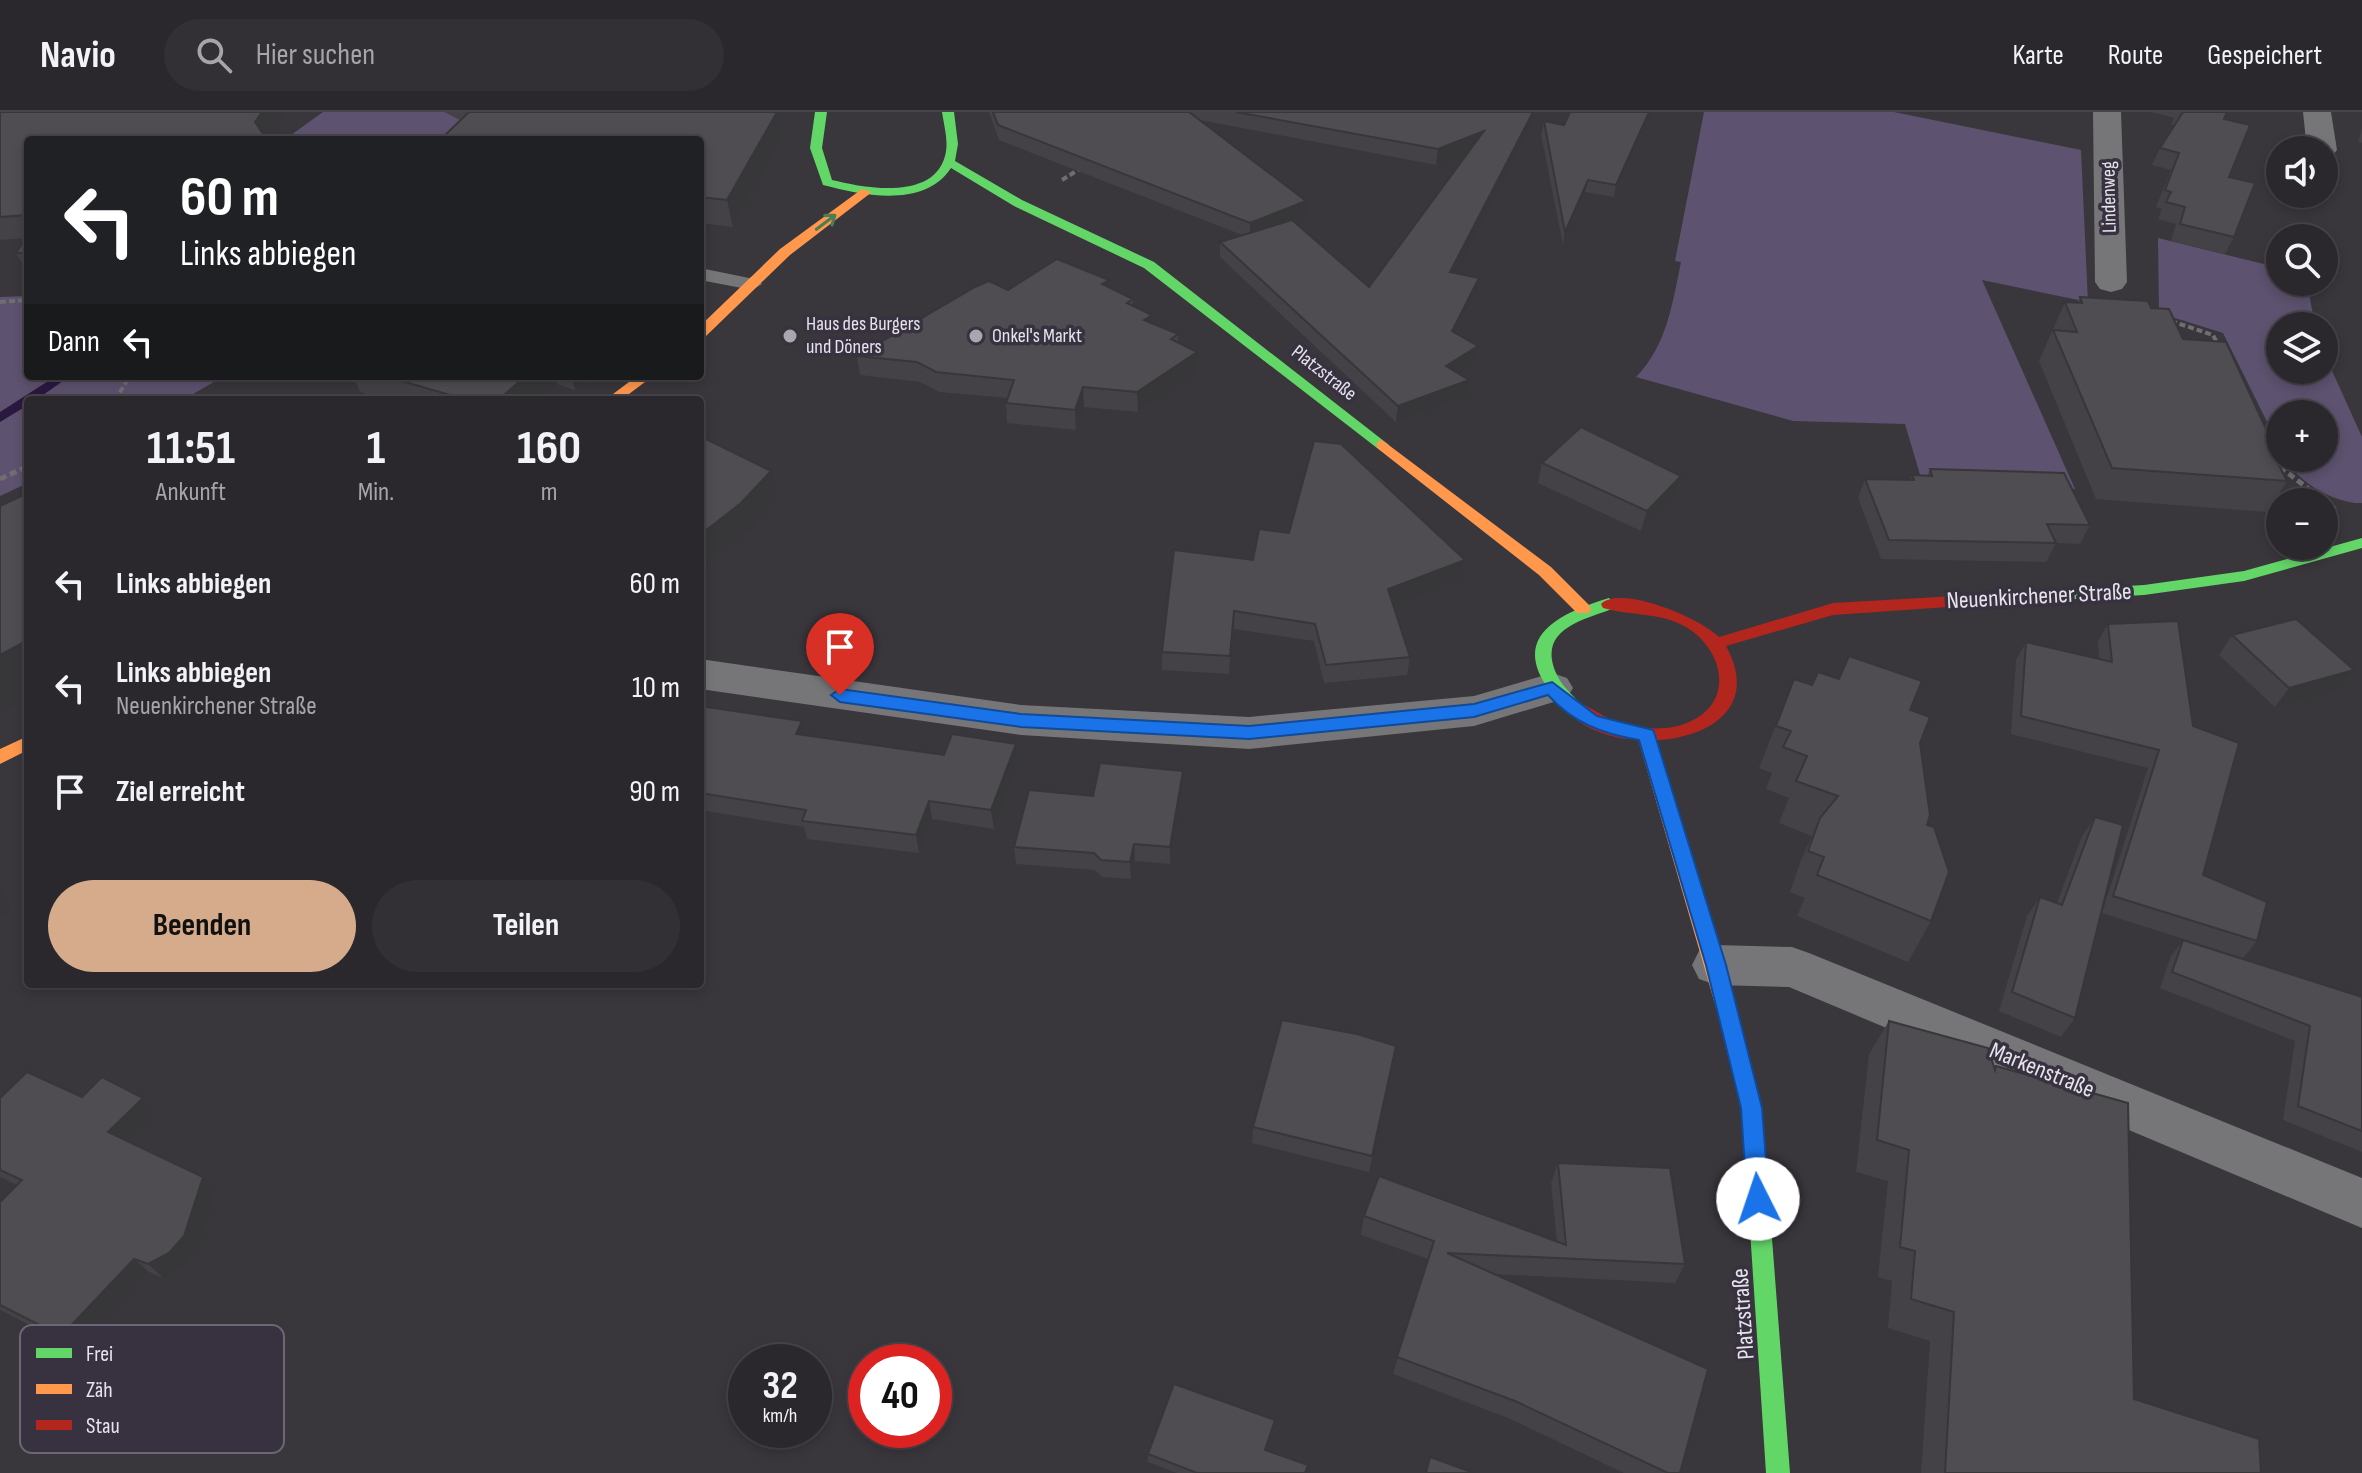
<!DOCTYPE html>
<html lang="de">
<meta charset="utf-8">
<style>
body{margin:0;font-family:"Sofia Sans Condensed",sans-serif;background:#333035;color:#f1f3f6;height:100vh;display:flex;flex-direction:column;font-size:30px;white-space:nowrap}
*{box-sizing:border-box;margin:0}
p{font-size:26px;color:#a6a6aa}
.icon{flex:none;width:44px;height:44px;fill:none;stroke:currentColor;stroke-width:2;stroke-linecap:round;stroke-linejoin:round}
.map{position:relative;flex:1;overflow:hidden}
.panel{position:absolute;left:24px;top:284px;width:680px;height:592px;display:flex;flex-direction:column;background:#2b282d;border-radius:8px;box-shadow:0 4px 12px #0003,0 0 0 2px #474449}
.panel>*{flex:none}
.top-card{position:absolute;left:24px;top:24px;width:680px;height:244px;border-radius:8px;box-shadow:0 4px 12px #0003,0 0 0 2px #474449;background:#202124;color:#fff;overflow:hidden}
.buttons{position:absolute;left:2266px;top:24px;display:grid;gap:16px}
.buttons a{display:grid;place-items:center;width:72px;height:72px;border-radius:50%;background:#2b282d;box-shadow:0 4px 12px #0003,0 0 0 2px #474449;font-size:40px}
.speed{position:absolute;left:728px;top:1232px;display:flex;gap:16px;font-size:40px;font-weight:700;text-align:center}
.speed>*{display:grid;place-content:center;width:104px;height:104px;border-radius:50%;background:#2b282d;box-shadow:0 4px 12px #0003,0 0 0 2px #474449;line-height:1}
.speed small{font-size:20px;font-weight:400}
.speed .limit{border:12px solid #d22;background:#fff;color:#111}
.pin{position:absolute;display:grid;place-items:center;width:68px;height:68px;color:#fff;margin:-82px -34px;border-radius:50% 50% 50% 0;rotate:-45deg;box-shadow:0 0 8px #0007}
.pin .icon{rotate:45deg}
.me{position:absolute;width:88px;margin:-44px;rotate:356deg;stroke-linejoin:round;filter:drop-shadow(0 0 6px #0008)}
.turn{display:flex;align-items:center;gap:28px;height:168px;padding:0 24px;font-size:36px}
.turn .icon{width:104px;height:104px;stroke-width:2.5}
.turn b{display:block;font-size:56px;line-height:68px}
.then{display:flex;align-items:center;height:76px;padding:0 24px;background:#0003;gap:16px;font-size:30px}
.eta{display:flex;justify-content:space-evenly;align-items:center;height:136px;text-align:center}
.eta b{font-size:48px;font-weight:700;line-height:56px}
.primary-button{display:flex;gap:16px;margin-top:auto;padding:16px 24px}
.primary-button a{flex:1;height:92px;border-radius:48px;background:#d6ab8b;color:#111;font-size:32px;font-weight:700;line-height:92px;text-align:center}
.primary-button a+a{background:#333035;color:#f1f3f6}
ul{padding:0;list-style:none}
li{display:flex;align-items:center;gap:24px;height:104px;padding:0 24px}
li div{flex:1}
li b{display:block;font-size:30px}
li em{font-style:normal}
header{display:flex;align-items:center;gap:48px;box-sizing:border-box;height:112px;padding:0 40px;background:#2b282d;border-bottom:2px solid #474449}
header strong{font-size:38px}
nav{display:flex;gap:44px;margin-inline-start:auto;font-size:28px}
.search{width:560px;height:72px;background:#333035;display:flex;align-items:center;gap:20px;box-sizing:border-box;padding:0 28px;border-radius:44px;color:#a6a6aa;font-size:30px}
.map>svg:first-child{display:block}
.green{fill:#5d526f}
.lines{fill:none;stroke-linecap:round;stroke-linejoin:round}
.stream{fill:#2b1841;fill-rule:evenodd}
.path-far1{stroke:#706e72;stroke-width:4;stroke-dasharray:6 3;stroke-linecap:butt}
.path{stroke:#706e72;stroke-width:5;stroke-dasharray:7 4;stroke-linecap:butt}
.lane{fill:#767578;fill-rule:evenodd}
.street{fill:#767578;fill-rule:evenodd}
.fast{fill:#63d668;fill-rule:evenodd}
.slow{fill:#ff974d;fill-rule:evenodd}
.jam{fill:#b3261e;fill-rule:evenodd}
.wall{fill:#444247;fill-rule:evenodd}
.shaded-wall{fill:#373639}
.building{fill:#4f4d52;stroke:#373639;stroke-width:2}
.oneway{stroke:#4b7c52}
.route{fill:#1a73e8;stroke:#114b97;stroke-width:2}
.poi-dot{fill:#a9a6ae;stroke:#383240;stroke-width:3}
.labels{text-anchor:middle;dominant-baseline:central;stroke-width:7;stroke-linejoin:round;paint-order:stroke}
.far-street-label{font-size:20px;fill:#e6e3ec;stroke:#383240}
.far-poi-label{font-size:20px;fill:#e6e3ec;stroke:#383240;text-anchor:start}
.street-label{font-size:24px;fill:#e6e3ec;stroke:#383240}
.key{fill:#383240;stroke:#6c6774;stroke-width:2}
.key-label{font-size:22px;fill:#e6e3ec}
</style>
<header>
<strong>Navio</strong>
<div class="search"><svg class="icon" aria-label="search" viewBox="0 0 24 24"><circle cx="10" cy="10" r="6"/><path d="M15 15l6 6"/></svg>Hier suchen</div>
<nav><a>Karte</a><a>Route</a><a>Gespeichert</a></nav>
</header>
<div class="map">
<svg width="2362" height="1361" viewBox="0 0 2362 1361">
<rect width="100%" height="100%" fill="#39363c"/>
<g class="green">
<path d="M323 0H445L483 20 475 28H284Z"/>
<path d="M1704 0H1894L2081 38 2088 190 1982 168 2075 377 1921 366 1905 312 1793 309 1636 265C1667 233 1672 193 1681 150L1675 149Z"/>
<path d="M2158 126 2280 156V170H2307L2315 214H2280V258H2324V241L2362 325V391C2336 392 2297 370 2285 346H2324V302H2280V336L2223 221 2159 201Z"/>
<path d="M28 184V264H224L183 288H28V371L0 384V185Z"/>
</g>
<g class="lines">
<path class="stream" d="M56 264H70L36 288H28V293L0 310V300Z"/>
<g class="path-far1">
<path d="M1062 68 1081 56"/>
<path d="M0 190 28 188"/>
<path d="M2171 209 2213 223 2219 235"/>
<path d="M115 288 130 264"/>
<path d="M2267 329 2276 347"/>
</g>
<g class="path">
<path d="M2275 345 2280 355 2335 397"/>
<path d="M0 367 28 354"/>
</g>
<path class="lane" d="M700 156 759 168 762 172 752 178 700 168Z"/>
<g class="street">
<path d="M2093 0H2121L2127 170 2122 177 2111 180 2100 177 2095 170Z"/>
<path d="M2303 0H2331L2337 38 2332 44 2324 46V38H2307Z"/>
<path d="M700 547 1021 593 1249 605 1474 584 1552 561 1567 566 1573 576 1567 586 1474 614 1249 637 1021 623 700 577Z"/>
<path d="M1716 833 1792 835 1809 841 2362 1066V1116L1789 875 1716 873 1699 867 1692 853 1699 839Z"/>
</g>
<g class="fast">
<path d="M815 0H827L822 36 832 68C864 76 933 89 945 44 949 30 944 14 942 0H954L958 32 955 49 1022 88 1154 150 1389 333 1387 336H1377L1144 156 1014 94 951 56C924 97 862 83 823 73L810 36Z"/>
<path d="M2362 426V436L2244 469 2144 483 2041 489 2033 484 2041 479 2144 473 2244 459Z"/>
<path d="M1609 486 1617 492 1615 496C1582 508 1534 518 1558 565 1564 577 1575 584 1582 595L1579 599H1567C1506 537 1539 507 1609 486Z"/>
<path d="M1731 904 1738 907 1741 913 1762 996 1790 1361H1766L1742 996 1721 913 1724 907Z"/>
</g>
<g class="slow">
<path d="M862 77 872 80 790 143 705 225 700 226V214L780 137Z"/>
<path d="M637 264H653L621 288H605Z"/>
<path d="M1382 328 1551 455 1589 493 1591 497 1589 501H1577L1539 463 1377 336V330Z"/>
<path d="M1646 617 1655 623 1741 913 1738 919 1731 922 1724 919 1721 913 1637 623Z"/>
<path d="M28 624V638L0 652V637Z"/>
</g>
<path class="jam" d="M2041 479 2047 480 2049 484 2047 488 1833 503 1726 534C1782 636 1605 654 1564 595L1573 589C1595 595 1608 611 1634 615 1652 617 1672 618 1689 610 1735 590 1724 538 1686 515 1660 500 1631 504 1603 496L1601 492C1620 472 1701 506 1719 525L1833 491Z"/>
</g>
<g class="wall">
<path d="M0 0 28 28V162L16 141 26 126 0 128Z"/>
<path d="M445 0H779L783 24 733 115 700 111V28L461 8Z"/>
<path d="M989 0H1534L1531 14 1455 161 1477 182 1456 222 1476 250 1458 261 1467 284 1396 310 1220 145V130L1242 123 999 28ZM1200 8 1436 53 1469 39 1369 175 1293 109 1305 104Z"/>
<path d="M1652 0 1614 85 1585 80 1563 133 1541 22 1544 9 1564 13Z"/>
<path d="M2151 0H2227L2224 7 2234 125 2225 142 2171 129 2176 112 2158 107 2162 97 2156 95 2171 58 2152 53 2160 36 2175 13H2171L2174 6Z"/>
<path d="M2362 16V31L2358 30Z"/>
<path d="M1109 175 1133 187V194L1152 211 1178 222V230L1197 240V260L1138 300 1084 295 1076 318 1007 311 1006 291 1007 286 939 280 920 270 860 263 857 244 1008 178Z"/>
<path d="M2080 185 2151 196 2183 227 2272 330 2270 335 2287 369 2267 400 2096 387 2039 249 2065 190 2077 191Z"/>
<path d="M353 264H595L575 278 557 272 539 288H386L360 280Z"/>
<path d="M1542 351 1681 364 1675 384 1641 419 1538 371Z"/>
<path d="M1930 357 2090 413 2080 432 2056 431 2046 450 1881 447 1858 386 1865 367 1910 368 1912 363 1927 364Z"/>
<path d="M1253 448H1465L1462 466 1393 492 1410 545 1407 563 1324 571 1314 529 1234 517 1229 562 1162 558V540Z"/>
<path d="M2178 509 2203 763 2257 829 2243 846 2102 801 2148 656 2011 622 2016 548 2026 530 2099 547 2098 529 2108 512Z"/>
<path d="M2232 523 2354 558 2339 578 2275 595 2219 543Z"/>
<path d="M1794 567 1812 573 1910 598 1920 631 1927 713 1931 809 1908 850 1797 804 1805 786 1790 780 1801 748 1812 724 1779 711 1789 686 1766 677 1772 661 1759 656Z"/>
<path d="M700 594 802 609 806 623 944 643 1016 632 1018 650 994 717 932 707 919 741 807 727 804 715 700 698Z"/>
<path d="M1183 676 1170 752 1135 749 1131 767 1102 765 1095 758 1016 752 1014 735 1093 684Z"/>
<path d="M2095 705 2075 906 2061 925 1999 899 2027 804 2040 785 2057 791 2082 724Z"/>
<path d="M2183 828 2362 885V1040L2283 1008 2295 929 2160 876 2171 844Z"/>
<path d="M1889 909 1994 956 1996 954 2134 1287 2261 1361H1921L1930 1229 1888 1216 1892 1169 1878 1165 1888 1069 1856 1060 1869 942Z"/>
<path d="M1396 934 1369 1060 1252 1031 1253 1015Z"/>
<path d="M82 985 143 986 156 1001 128 1030 216 1080 198 1138 184 1155 163 1166 149 1160 77 1237 0 1198V1090L17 1073 0 1065V986Z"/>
<path d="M1558 1051 1685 1152 1675 1171 1494 1162 1680 1361H1624L1508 1306 1393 1262 1428 1147 1361 1123 1364 1104 1557 1130 1551 1071Z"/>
<path d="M1275 1308 1274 1315 1266 1338 1308 1353 1306 1361H1177L1148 1350V1342Z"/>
</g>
<g class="shaded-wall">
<path d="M262 0H286L267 28 255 10Z"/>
<path d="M777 0H779L783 24 733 115 727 88Z"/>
<path d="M1534 0 1531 14 1448 176 1450 160Z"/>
<path d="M1649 0H1652L1614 85 1616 73Z"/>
<path d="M1484 19 1482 34 1436 53 1438 37Z"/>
<path d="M1588 68 1585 80 1563 133 1565 120Z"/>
<path d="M1306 89 1305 104 1250 126V111Z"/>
<path d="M1479 166 1477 182 1449 235 1452 219Z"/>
<path d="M1152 203V223L1144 208Z"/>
<path d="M1478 234 1476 250 1444 270 1446 254Z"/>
<path d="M1197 240V260L1138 300 1137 280Z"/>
<path d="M526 264H555L557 272 539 288H498Z"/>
<path d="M571 264H595L575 278Z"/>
<path d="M1469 268 1467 284 1396 310 1398 294Z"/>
<path d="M1083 275 1084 295 1076 318 1075 298Z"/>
<path d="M771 359 777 385 748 418 700 455V423Z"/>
<path d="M1681 364 1675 384 1641 419 1647 399Z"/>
<path d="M1465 448 1462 466 1386 495 1388 477Z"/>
<path d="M1234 499V517L1229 562 1230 544Z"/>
<path d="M28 528V585L0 601V543Z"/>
<path d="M2354 558 2339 578 2275 595 2289 576Z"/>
<path d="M802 609 807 628 796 622Z"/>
<path d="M1016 632 1018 650 994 717 991 698Z"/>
<path d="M1183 659V676L1170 752V735Z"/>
<path d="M929 689 932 707 919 741 916 723Z"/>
<path d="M1134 732 1135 749 1131 767 1130 750Z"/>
<path d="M0 776 12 798 0 805Z"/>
<path d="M143 986 156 1001 123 1035 108 1020Z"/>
<path d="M203 1065 216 1080 198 1138 184 1155 163 1166 148 1152Z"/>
<path d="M134 1147 149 1160 77 1237 61 1224Z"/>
<path d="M1275 1308 1274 1315 1264 1345 1265 1338Z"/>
</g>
<g class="building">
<path d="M0 0H262L255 10 267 28H28V103L0 105Z"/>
<path d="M469 0H777L727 88 700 85V28H440Z"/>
<path d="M993 0H1189L1306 89 1250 111 998 13Z"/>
<path d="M1236 0H1533L1450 160 1479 166 1452 219 1478 234 1446 254 1469 268 1398 294 1220 130 1292 108 1369 175 1484 19 1438 37Z"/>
<path d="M1570 0H1649L1616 73 1588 68 1565 120 1544 9 1564 13Z"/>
<path d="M2183 0H2227L2224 7 2250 13 2229 65 2255 71 2234 125 2180 112 2185 95 2166 90 2171 80 2165 78 2179 41 2160 36Z"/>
<path d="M28 123V141H16Z"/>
<path d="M1057 147 1109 168 1102 172 1133 187 1127 191 1152 203 1144 208 1178 222 1171 227 1197 240 1137 280 1083 275 1075 298 1006 291 1014 268 936 260 917 250 857 244 975 175 989 169 1008 178Z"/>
<path d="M2080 185 2148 189 2151 196 2169 197 2183 227 2226 230 2272 330 2267 329 2287 369 2112 356 2053 218 2077 220 2065 190 2082 191Z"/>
<path d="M385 264H526L498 288H467Z"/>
<path d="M1581 315 1681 364 1647 399 1542 351Z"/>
<path d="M700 324 771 359 741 391 700 423Z"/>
<path d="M1314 329 1341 332 1465 448 1388 477 1410 545 1326 553 1315 512 1234 499 1230 544 1162 540 1174 438 1253 448 1259 417 1289 421Z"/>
<path d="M1930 357 2064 361 2090 413 2047 412 2056 431 1889 428 1865 367 1914 368 1912 363 1932 364Z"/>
<path d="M28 381V528L0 543V394Z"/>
<path d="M2296 507 2354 558 2289 576 2232 523Z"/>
<path d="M2178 509 2193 614 2239 631 2203 763 2267 790 2257 829 2113 784 2159 638 2021 604 2026 530 2112 550 2108 512Z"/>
<path d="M1849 544 1922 569 1910 598 1930 605 1920 631 1930 703 1927 713 1934 715 1949 760 1931 809 1817 763 1824 745 1808 739 1820 706 1838 684 1796 669 1807 644 1783 635 1791 619 1776 614 1794 567 1812 573 1818 560 1839 567Z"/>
<path d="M700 594 802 609 796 622 944 643 952 622 1016 632 991 698 929 689 916 723 802 709 806 698 700 681Z"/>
<path d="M1100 651 1183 659 1170 735 1134 732 1130 750 1101 748 1094 741 1014 735 1029 678 1093 684Z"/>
<path d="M2095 705 2123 713 2075 906 2012 880 2040 785 2062 793Z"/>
<path d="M2183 828 2362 885V1019L2298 994 2310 914 2172 860Z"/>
<path d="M1282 908 1357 922 1396 934 1372 1044 1253 1015Z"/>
<path d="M1889 909 1988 936 1995 958 1996 954 2128 991 2134 1287 2259 1327 2261 1361H1945L1954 1200 1911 1187 1915 1139 1900 1135 1909 1038 1877 1028Z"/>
<path d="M27 960 82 985 102 965 143 986 108 1020 203 1065 184 1124 169 1141 148 1152 134 1147 61 1224 0 1193V1090L22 1068 0 1058V986Z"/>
<path d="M1558 1051 1670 1056 1685 1152 1447 1141 1708 1257 1680 1361H1668L1515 1289 1397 1245 1434 1129 1364 1104 1379 1064 1566 1133Z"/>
<path d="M1174 1272 1275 1308 1265 1338 1308 1353 1305 1361H1197L1148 1342Z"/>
<path d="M1430 1345 1474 1361H1426Z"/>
</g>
<defs><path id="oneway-shaft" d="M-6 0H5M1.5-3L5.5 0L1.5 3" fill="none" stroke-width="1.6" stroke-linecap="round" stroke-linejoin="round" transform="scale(2)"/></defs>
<use class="oneway" href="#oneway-shaft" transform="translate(826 110) rotate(-37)"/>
<path class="route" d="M1552 570 1597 604 1653 618 1655 623 1726 853 1762 996 1769 1087 1766 1095 1758 1098 1751 1095 1747 1087 1741 996 1706 853 1639 628C1603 622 1573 611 1548 583L1474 605 1249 627 1021 615 840 590 831 583 840 577 1021 602 1249 614 1474 592Z"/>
<g class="poi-dot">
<circle cx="790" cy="224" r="8"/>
<circle cx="976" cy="224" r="8"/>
</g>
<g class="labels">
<g class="far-street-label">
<text transform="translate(2109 85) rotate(-91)">Lindenweg</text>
<text transform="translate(1324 261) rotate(38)">Platzstraße</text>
</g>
<g class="far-poi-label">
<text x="806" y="212">Haus des Burgers<tspan x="806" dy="23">und Döners</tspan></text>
<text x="992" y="224">Onkel's Markt</text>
</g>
<g class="street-label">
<text transform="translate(2039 484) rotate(-3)">Neuenkirchener Straße</text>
<text transform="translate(2042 958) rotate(22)">Markenstraße</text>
<text transform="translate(1743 1202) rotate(-94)">Platzstraße</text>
</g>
</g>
<rect x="20" y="1213" width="264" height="128" rx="12" class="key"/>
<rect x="36" y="1236" width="36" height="10" fill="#63d668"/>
<rect x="36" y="1272" width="36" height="10" fill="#ff974d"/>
<rect x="36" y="1308" width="36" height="10" fill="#b3261e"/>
<g class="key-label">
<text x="86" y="1249">Frei</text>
<text x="86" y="1285">Zäh</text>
<text x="86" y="1321">Stau</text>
</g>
</svg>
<div class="buttons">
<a><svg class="icon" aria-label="sound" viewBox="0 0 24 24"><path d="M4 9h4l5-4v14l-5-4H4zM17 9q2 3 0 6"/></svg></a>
<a><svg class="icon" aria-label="search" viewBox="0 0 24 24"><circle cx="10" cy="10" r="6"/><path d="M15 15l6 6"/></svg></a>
<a><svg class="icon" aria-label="layers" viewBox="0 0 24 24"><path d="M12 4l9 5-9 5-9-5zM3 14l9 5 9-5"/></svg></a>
<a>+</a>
<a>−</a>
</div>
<div class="speed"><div>32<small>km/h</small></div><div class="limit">40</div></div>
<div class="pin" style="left:840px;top:583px;background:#d93025"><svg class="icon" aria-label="arrive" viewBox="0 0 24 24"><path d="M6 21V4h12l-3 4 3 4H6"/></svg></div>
<svg class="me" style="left:1758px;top:1087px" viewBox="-20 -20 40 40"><circle r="19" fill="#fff"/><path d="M0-13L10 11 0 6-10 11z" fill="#1a73e8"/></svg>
<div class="top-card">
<div class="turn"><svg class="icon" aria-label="left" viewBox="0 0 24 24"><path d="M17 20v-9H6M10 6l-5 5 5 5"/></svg><div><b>60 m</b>Links abbiegen</div></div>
<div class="then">Dann<svg class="icon" aria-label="left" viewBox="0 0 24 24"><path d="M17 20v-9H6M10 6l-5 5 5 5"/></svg></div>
</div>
<section class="panel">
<div class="eta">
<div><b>11:51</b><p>Ankunft</p></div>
<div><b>1</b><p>Min.</p></div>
<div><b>160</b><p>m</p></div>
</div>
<ul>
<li><svg class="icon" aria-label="left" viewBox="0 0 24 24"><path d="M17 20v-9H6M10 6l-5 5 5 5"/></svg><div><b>Links abbiegen</b></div><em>60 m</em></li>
<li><svg class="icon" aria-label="left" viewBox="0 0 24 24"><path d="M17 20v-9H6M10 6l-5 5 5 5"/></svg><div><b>Links abbiegen</b><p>Neuenkirchener Straße</p></div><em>10 m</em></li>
<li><svg class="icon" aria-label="arrive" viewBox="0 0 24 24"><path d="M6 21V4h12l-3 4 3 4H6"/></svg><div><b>Ziel erreicht</b></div><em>90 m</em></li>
</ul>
<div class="primary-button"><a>Beenden</a><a>Teilen</a></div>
</section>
</div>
